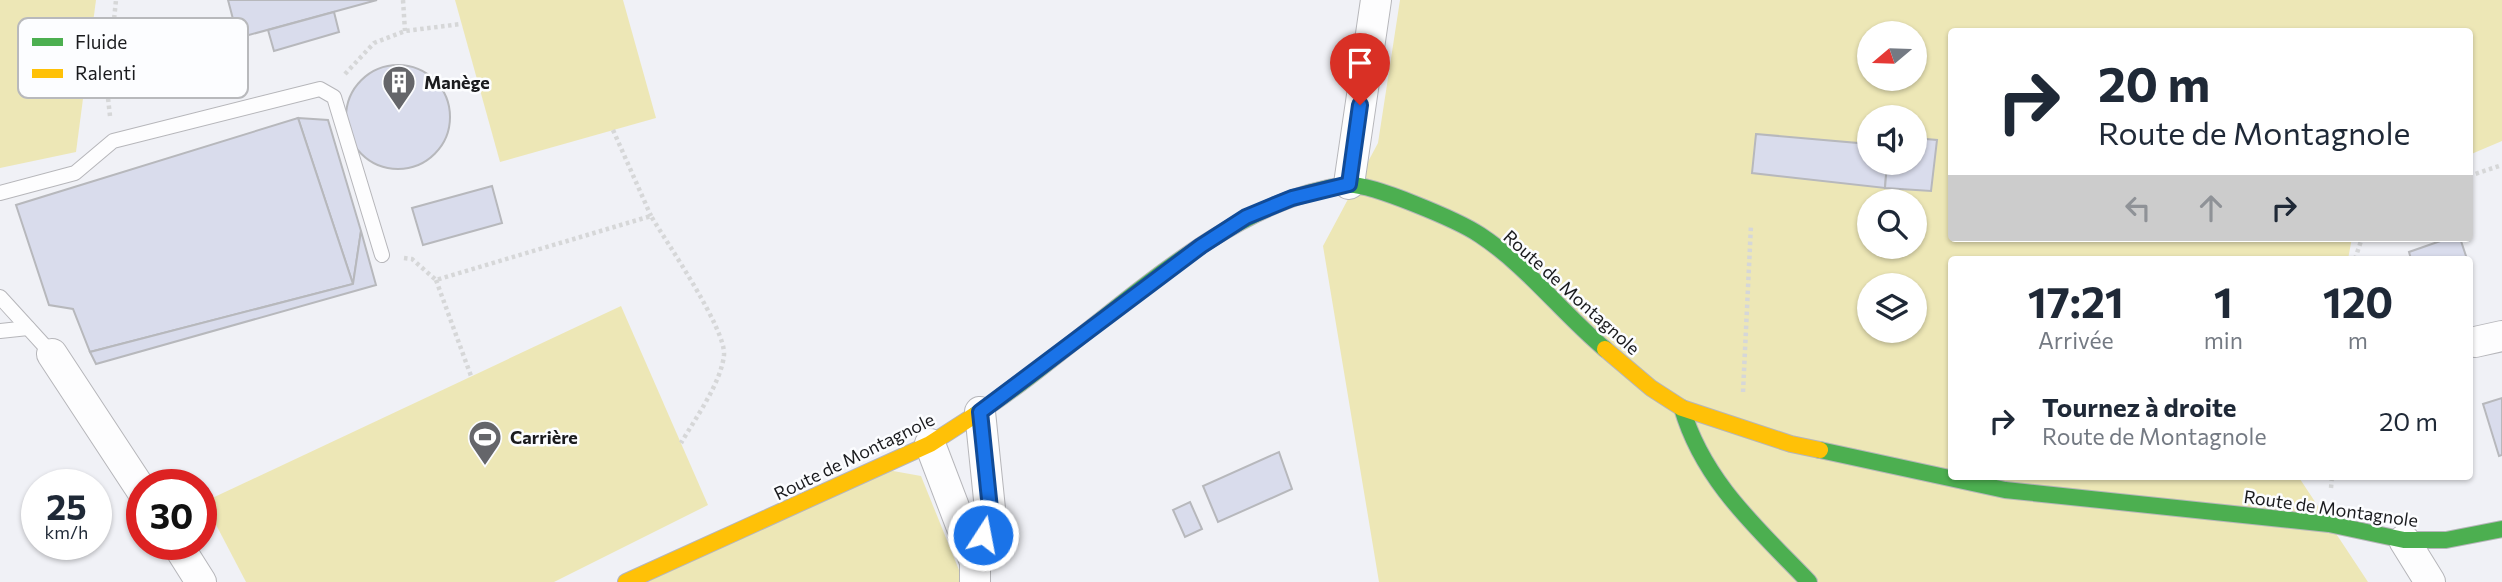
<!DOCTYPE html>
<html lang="fr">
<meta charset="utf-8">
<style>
body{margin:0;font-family:Commissioner,sans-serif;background:#f2f2f3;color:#1f2937;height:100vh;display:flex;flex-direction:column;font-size:26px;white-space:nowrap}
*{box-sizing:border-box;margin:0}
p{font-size:23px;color:#747a83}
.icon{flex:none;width:38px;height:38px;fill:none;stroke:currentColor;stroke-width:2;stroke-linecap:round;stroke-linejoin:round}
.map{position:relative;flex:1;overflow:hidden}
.sheet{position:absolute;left:1948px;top:256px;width:525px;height:224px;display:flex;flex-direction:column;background:#fff;border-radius:7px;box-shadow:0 2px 5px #0004}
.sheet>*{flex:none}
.guide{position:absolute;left:1948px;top:28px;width:525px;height:214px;border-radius:7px;box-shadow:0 2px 5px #0004;background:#fff;color:#1f2937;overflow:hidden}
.needle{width:46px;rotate:251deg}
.controls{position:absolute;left:1857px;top:21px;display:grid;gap:14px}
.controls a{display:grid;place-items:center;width:70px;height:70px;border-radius:50%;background:#fff;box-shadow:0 2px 5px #0004;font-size:35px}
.speed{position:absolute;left:21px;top:469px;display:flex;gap:14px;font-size:35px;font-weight:700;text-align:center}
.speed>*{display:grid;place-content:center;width:91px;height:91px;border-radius:50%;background:#fff;box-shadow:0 2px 5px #0004;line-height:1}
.speed small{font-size:18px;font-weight:400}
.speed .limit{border:10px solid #d22;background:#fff;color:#111}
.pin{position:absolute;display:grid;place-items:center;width:60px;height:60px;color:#fff;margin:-72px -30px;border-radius:50% 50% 50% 0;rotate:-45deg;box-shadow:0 0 7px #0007}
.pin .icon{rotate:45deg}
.me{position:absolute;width:77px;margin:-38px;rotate:11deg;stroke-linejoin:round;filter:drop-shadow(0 0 5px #0008)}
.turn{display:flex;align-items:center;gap:24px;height:147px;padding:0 35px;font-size:32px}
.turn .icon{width:91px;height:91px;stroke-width:2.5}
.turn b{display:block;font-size:49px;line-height:60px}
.lanes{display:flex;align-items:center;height:66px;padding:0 35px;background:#0003;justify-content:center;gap:35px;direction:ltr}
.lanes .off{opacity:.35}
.eta{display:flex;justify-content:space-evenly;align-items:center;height:119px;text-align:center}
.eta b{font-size:42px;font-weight:700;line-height:49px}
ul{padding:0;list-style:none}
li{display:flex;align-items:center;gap:21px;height:91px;padding:0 35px}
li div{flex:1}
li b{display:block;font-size:26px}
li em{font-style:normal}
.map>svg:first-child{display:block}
.green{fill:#ede7b6;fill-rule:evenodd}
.building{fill:#d9dcec;stroke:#b7b8bc;stroke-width:2}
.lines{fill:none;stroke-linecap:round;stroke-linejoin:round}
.lane-casing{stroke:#b6b6ba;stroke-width:16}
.street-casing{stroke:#b6b6ba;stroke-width:32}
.fast-casing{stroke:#b6b6ba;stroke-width:18}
.slow-casing{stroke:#b6b6ba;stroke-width:18}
.path{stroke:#d6d7d8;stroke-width:4.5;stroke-dasharray:3.5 3.5;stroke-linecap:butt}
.lane{stroke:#fdfdfe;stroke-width:14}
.street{stroke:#fdfdfe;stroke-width:30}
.fast{stroke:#4caf50;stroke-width:16}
.slow{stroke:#ffc107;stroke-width:16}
.route-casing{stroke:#114b97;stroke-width:18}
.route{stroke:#1a73e8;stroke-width:12}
.labels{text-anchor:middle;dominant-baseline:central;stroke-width:5;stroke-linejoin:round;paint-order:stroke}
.poi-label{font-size:18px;font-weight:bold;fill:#1a1b1e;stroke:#fcfdff;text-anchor:start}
.street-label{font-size:18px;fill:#1a1b1e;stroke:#fcfdff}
.key{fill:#fcfdff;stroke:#b8b9bc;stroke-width:2}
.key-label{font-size:19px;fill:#1a1b1e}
</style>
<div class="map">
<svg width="2502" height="582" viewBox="0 0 2502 582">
<rect width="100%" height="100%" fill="#f0f1f6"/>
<g class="green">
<path d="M0 0H96L76 152 0 168Z"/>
<path d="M455 0H623L656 118 500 162Z"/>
<path d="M1400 0H2502V141L2469 155V32H1951V238H2352L2348 259H1951V476H2298L2368 582H1379L1323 246 1378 143ZM1869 33H1914V79H1869ZM1869 117H1914V163H1869ZM1869 201H1914V247H1869ZM1869 285H1914V331H1869Z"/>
<path d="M621 306 708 505 554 582H246L213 519 208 500Z"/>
<path d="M882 469 921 476 959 570V582H645Z"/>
</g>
<g class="building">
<path d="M228 0H377L238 38Z"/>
<path d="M334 12 339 32 274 51 268 30Z"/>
<circle cx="398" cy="117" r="52"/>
<path d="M298 118 328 120 361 231 353 284Z"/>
<path d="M298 118 353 284 90 352 73 309 49 305 16 205Z"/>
<path d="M1756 134 1869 144V163H1887L1885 188 1752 173Z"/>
<path d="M1914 138 1937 140 1931 191 1885 188 1887 163H1914Z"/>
<path d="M492 186 502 223 423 245 412 208Z"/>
<path d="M361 231 376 285 96 364 90 352 353 284Z"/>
<path d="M2449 238H2460L2467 259H2411L2409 252Z"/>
<path d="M2502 398V455L2499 456 2483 404Z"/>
<path d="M1279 452 1292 489 1218 522 1203 486Z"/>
<path d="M1190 502 1202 529 1185 537 1173 510Z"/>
</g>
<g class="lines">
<defs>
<g id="lane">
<path d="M0 193 75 173 113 141 320 89 334 97 382 255"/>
<path d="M0 297 52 354"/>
<path d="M0 331 28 328"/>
</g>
<g id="street">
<path d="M1349 184 1376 0"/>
<path d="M2475 342 2502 336"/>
<path d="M52 354 142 491"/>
<path d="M930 444 975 562"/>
<path d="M2404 540 2430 582"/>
<path d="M177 544 201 582"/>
<path d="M975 582V562L990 509 980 412"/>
</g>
<g id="fast">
<path d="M1682 408C1703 481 1758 529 1809 582"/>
<path d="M975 415C1087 344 1213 202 1346 185 1369 182 1459 221 1480 235 1527 266 1562 313 1605 349"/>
<path d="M1820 450 2005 490 2329 524 2404 540H2446L2502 529"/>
</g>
<g id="slow">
<path d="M1605 349 1651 388 1682 408 1791 444 1820 450"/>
<path d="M626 582 930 444 975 415"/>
</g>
</defs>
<use href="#lane" class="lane-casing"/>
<use href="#street" class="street-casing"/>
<use href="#fast" class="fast-casing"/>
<use href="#slow" class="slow-casing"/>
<g class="path">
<path d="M403 0 405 31"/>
<path d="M345 74 374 43 405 31 461 24"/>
<path d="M110 116 107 89 116 0"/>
<path d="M613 130 651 216"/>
<path d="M2469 176 2502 165"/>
<path d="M404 258 412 259 436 280 651 216C667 243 726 329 724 355 721 383 695 419 681 443"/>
<path d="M2355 259 2362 238"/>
<path d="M436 280 471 376"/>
<path d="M1743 392 1751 225"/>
<path d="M2331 488 2332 476"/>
</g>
<use href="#lane" class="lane"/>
<use href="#street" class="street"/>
<use href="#fast" class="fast"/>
<use href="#slow" class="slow"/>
</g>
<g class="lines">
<defs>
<path id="route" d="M983 535 990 509 980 412 1201 246 1246 217 1292 198 1349 184 1360 105"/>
</defs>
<use href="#route" class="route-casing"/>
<use href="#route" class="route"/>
</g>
<defs>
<symbol id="building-pin" viewBox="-11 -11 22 30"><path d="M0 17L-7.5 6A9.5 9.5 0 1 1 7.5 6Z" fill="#65666a" stroke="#fcfdff"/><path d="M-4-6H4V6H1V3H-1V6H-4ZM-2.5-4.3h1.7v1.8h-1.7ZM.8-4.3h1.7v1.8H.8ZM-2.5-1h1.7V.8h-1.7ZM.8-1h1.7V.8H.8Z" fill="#fff"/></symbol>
<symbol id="stadium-pin" viewBox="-11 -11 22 30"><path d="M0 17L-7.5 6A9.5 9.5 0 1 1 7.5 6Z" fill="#65666a" stroke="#fcfdff"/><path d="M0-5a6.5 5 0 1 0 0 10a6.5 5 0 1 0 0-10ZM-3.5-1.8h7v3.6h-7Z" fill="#fff"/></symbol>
</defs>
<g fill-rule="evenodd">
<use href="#building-pin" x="380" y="63" width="38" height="52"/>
<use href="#stadium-pin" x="466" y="418" width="38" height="52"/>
</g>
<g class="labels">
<g class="poi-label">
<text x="424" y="82">Manège</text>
<text x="510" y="437">Carrière</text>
</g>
<g class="street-label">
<text transform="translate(1572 292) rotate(42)">Route de Montagnole</text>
<text transform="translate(854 456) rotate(-26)">Route de Montagnole</text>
<text transform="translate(2331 508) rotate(8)">Route de Montagnole</text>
</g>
</g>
<rect x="18" y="18" width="230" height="80" rx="10" class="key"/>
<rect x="32" y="38" width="31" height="8" fill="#4caf50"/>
<rect x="32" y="69" width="31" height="9" fill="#ffc107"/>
<g class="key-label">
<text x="75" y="49">Fluide</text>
<text x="75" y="80">Ralenti</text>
</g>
</svg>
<div class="controls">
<a><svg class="needle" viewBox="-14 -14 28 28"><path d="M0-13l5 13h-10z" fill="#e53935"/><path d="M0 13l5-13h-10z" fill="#747a83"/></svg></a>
<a><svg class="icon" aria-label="sound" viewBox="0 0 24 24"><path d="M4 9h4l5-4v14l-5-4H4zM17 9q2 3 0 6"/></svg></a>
<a><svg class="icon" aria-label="search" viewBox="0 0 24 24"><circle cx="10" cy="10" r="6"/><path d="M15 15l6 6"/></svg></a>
<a><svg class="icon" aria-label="layers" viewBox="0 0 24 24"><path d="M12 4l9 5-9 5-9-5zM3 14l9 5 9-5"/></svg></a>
</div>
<div class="speed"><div>25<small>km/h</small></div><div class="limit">30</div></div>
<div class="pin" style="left:1360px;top:105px;background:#d93025"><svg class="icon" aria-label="arrive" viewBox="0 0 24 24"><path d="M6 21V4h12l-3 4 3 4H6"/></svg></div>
<svg class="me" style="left:983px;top:535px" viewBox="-20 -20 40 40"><circle r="17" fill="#1a73e8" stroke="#fff" stroke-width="3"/><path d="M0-11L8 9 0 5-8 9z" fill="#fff"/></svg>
<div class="guide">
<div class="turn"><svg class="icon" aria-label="right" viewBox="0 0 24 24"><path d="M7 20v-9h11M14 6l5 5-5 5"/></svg><div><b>20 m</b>Route de Montagnole</div></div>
<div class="lanes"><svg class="icon off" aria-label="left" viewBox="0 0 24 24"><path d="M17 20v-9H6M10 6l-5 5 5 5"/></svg><svg class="icon off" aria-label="ahead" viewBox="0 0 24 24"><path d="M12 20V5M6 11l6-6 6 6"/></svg><svg class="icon" aria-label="right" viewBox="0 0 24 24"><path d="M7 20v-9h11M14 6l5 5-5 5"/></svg></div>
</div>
<section class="sheet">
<div class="eta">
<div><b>17:21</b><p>Arrivée</p></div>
<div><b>1</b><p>min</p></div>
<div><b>120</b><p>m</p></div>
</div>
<ul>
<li><svg class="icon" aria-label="right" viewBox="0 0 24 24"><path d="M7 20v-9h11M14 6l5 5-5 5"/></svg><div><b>Tournez à droite</b><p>Route de Montagnole</p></div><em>20 m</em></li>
</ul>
</section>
</div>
